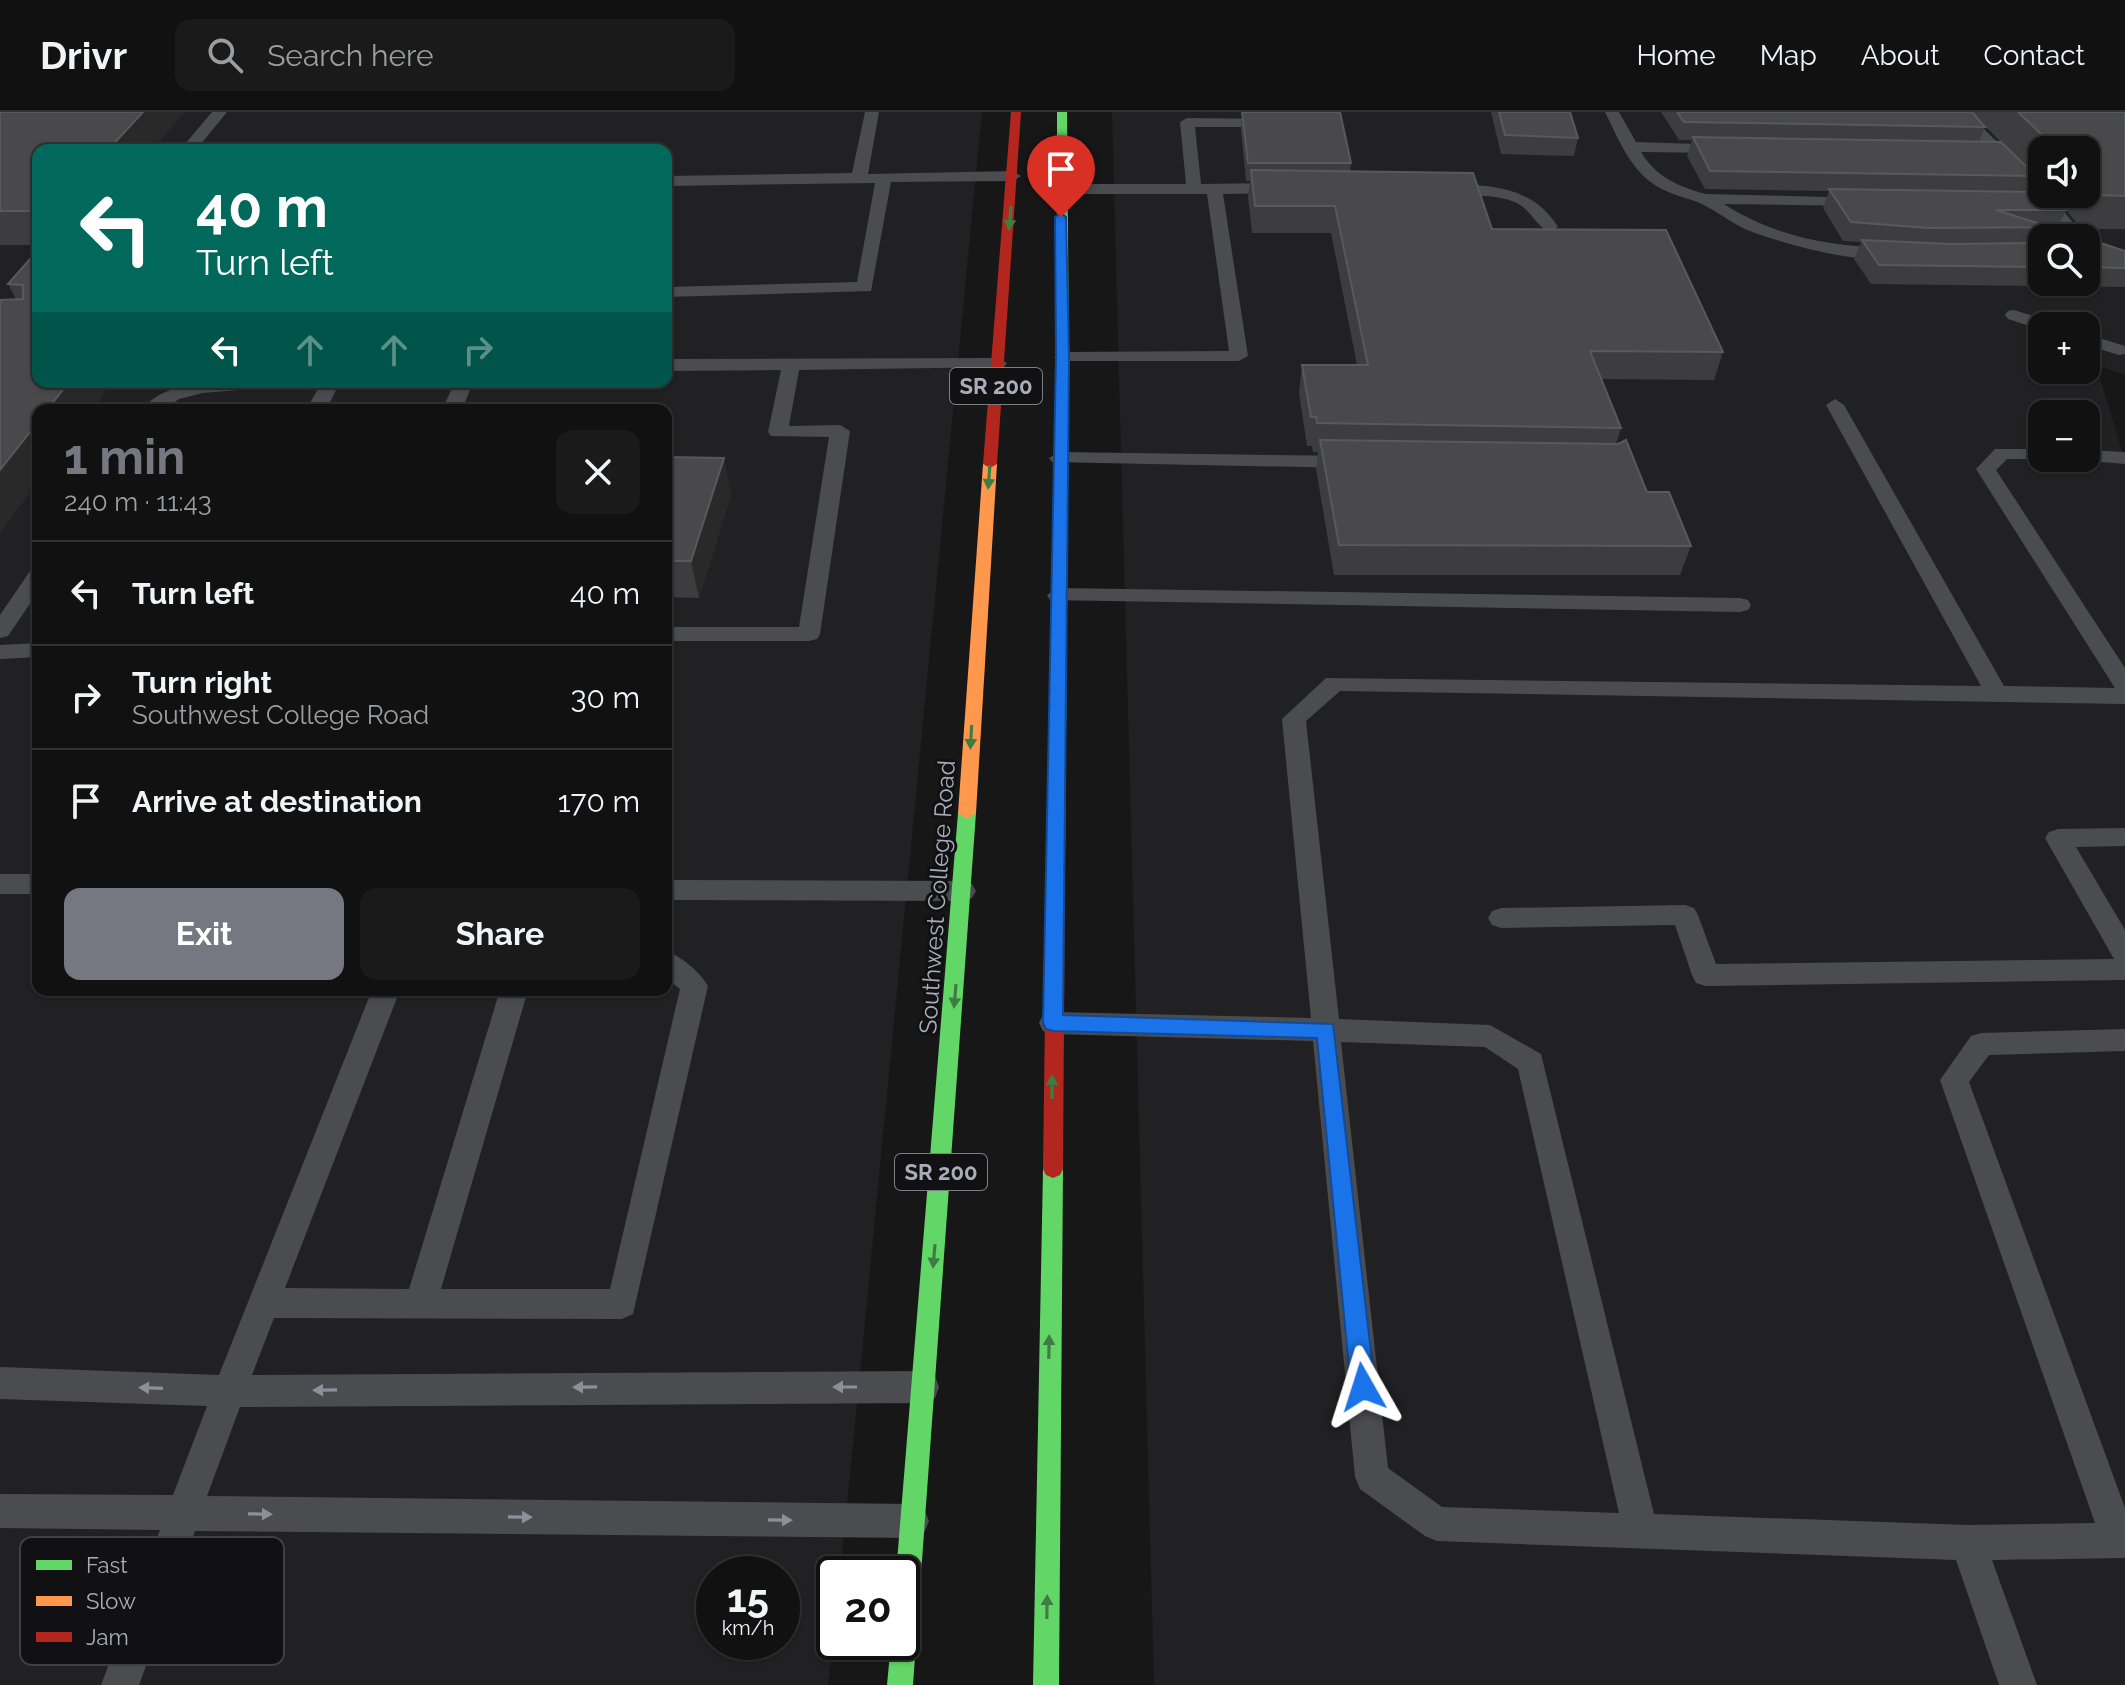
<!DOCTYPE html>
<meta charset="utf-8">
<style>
body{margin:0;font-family:Raleway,sans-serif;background:#1a1a1a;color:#f1f3f6;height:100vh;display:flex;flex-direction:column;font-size:30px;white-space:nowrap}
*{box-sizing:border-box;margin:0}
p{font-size:26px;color:#9c9d9f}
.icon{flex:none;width:44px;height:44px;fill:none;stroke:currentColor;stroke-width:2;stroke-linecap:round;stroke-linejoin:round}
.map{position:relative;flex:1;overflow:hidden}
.side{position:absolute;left:32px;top:292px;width:640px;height:592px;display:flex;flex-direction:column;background:#111;border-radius:16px;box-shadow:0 2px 6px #0004,0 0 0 2px #303131}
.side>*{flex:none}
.guide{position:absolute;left:32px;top:32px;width:640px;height:244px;border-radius:16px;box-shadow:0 2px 6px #0004,0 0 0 2px #303131;background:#00695c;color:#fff;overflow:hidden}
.controls{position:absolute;left:2028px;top:24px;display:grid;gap:16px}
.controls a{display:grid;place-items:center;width:72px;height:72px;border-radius:16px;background:#111;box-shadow:0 2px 6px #0004,0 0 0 2px #303131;font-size:40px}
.speed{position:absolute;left:696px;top:1444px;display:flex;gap:16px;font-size:40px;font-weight:700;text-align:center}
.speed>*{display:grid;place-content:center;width:104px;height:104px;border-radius:50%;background:#111;box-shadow:0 2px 6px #0004,0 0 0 2px #303131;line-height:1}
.speed small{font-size:20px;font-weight:400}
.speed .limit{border:4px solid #111;border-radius:12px;background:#fff;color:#111}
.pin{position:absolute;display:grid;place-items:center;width:68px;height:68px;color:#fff;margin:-82px -34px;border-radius:50% 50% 50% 0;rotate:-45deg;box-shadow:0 0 8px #0007}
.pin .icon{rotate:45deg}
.me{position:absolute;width:88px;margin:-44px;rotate:354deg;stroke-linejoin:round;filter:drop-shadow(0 0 6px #0008)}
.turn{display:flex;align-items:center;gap:28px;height:168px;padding:0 32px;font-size:36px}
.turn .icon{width:104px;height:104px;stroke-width:2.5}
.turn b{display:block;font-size:56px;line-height:68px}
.lanes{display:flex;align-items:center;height:76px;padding:0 32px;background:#0003;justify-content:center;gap:40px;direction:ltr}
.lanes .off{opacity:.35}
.round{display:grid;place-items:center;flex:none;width:84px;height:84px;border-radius:16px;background:#1a1a1a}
.headline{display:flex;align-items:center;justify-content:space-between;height:136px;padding:0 32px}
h1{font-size:48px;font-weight:700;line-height:60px;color:#757880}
.primary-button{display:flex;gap:16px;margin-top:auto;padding:16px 32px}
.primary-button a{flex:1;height:92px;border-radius:16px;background:#757880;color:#fff;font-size:32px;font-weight:700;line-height:92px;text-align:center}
.primary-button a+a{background:#1a1a1a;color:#f1f3f6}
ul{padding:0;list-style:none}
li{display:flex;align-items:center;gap:24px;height:104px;padding:0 32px;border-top:2px solid #303131}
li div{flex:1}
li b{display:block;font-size:30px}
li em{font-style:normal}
header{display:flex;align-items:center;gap:48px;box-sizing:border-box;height:112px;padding:0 40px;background:#111;border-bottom:2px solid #303131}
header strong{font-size:38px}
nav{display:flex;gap:44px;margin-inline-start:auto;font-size:28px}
.search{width:560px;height:72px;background:#1a1a1a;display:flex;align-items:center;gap:20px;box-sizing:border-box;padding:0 28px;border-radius:16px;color:#9c9d9f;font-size:30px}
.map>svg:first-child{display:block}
.built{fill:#212123;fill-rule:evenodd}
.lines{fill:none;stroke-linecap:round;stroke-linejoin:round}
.lane{fill:#4b4c50;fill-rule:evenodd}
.fast{fill:#63d668;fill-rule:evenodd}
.slow{fill:#ff974d;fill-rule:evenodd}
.jam{fill:#b3261e;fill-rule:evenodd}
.wall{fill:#3d3d3f;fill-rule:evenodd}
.shaded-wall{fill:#29292a}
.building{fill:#49494c;stroke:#58595d;stroke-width:2}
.oneway{fill:#3e7d42}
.oneway2{fill:#8c9099}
.route{fill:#1a73e8;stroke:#114b97;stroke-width:2}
.labels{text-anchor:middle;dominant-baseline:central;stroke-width:6;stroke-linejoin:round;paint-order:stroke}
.shield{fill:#111113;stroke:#7b7e86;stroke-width:2}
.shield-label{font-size:22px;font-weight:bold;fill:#a8adb8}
.street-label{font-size:24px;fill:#a8adb8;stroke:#111113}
.key{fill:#111113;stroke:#3e4045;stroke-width:2}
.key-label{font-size:22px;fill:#a8adb8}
</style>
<header>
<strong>Drivr</strong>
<div class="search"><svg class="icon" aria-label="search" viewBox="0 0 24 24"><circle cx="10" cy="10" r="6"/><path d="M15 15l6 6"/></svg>Search here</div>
<nav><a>Home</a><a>Map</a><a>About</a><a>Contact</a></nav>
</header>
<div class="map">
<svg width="2125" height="1573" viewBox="0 0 2125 1573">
<rect width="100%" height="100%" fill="#171717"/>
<g class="built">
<path d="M0 0H982L853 1333 840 1462H834V1518L828 1573H0ZM38 38H666V270H38ZM38 298H666V878H38ZM714 1462H782V1530H714Z"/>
<path d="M1112 0H2125V263L2096 253 2125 349V1573H1154ZM2042 38H2086V82H2042ZM2042 126H2086V170H2042ZM2042 214H2086V258H2042ZM2042 302H2086V346H2042Z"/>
</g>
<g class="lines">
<g class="lane">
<path d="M212 0H227L196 38H180Z"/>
<path d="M865 0H879L868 62 1013 59 1021 64 1013 69 891 70 871 179 666 185V175L857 170 875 71 666 74V64L852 61Z"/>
<path d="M1605 0H1619L1636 30 1729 33 1732 36 1724 41 1641 40C1656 65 1679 75 1706 82L1864 86 1866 89 1858 94 1724 92C1764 118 1809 130 1856 134 1869 136 1889 132 1898 141 1878 160 1770 128 1745 117 1728 109 1713 96 1697 90 1681 84 1665 81 1652 71 1629 55 1617 24 1605 0Z"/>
<path d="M1952 0H1967L2042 75V82H2049L2055 88 2085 126H2068L2044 96 2023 93V87L2035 85Z"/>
<path d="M1187 6 1276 7 1283 11 1276 15H1195L1201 72 1282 71 1290 76 1282 81 1223 82 1248 244 1239 249H1057L1054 245 1063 240 1229 239 1207 82H1060L1052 77 1060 72H1186L1180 10Z"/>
<path d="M1446 72C1490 73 1533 74 1558 115L1550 120C1537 116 1531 98 1517 91 1493 80 1466 86 1440 80V74Z"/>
<path d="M2014 198 2053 210 2056 214H2042V218L2008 207 2005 203 2008 199Z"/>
<path d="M2086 222 2125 234V242L2119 243 2086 233Z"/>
<path d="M998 246 1007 251 1004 255 799 258 789 314 840 313 850 319 820 522 817 527 809 529H666V515H799L829 325 771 324 768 320 781 258 666 259V247Z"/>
<path d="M200 270H272L263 276 203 281 179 287 163 298H142C157 279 178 275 200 270Z"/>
<path d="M322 270H340L326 298H306Z"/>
<path d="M455 270H473L462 298H442Z"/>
<path d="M1835 287 1844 293 2004 574 2115 576 1976 357 1995 337H2042V346L2049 347H2007L1996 358 2125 556V592L1340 579 1306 609 1339 907 1490 913 1541 942 1654 1402 1968 1413 2095 1411 1940 968 1971 924 1981 921 2125 917V939L1989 943 1969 970 2125 1396V1446L1992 1448 2037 1573H1999L1956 1448 1437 1429 1425 1424 1360 1377 1355 1365 1313 929 1053 922 1043 919 1039 911 1043 903 1053 900 1311 906 1282 607 1326 566 1981 574 1826 293ZM1341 930 1485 935 1518 957 1619 1401 1442 1395 1388 1356Z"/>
<path d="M2086 338 2125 340V352L2079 348 2078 346H2086Z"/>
<path d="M1059 340 1351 344 1361 350 1351 356 1052 350 1049 346Z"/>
<path d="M38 457V480L8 524 0 526V503L30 459Z"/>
<path d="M1058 476 1740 486 1748 488 1751 493 1748 498 1740 500 1050 488 1047 483Z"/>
<path d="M38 531V545L0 547V533Z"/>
<path d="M2125 716V734L2076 735 2125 818V868L1706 874 1696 871 1692 863 1675 813 1501 816 1492 813 1488 806 1492 799 1501 796 1685 793 1694 796 1698 803 1716 852 2114 847 2045 726 2049 720 2058 717Z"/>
<rect x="0" y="762" width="38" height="20"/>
<path d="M666 768 963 769 972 772 976 779 972 786 963 789 666 788Z"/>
<path d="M666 839C681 844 700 860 708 874L633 1202 622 1207 274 1206 252 1263 923 1259 935 1264 939 1275 935 1286 923 1291 240 1295 207 1384 912 1392 924 1397 929 1409 924 1421 912 1426 195 1419 139 1573H101L160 1418 0 1416V1382L173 1383 207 1294 0 1287V1255L219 1263 372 878H400L285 1176 409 1177 500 878H528L441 1177H610L680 877 666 866Z"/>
</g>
<g class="fast">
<path d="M1057 0H1067L1069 245 1065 755 1056 762 1047 755 1057 245Z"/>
<path d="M967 695 976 701 913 1573H887L891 1530H902V1462H896L958 701Z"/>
<path d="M1053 1048 1060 1051 1063 1057 1059 1573H1033L1043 1057 1046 1051Z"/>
</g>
<path class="slow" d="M990 348 997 352 976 701 967 707 958 701 983 352Z"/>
<g class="jam">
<path d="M1011 0H1021L997 352 990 356 983 352Z"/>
<path d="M1056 748 1065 755 1063 1057 1060 1063 1053 1066 1046 1063 1043 1057 1047 755Z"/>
</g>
</g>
<g class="wall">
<path d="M0 0 38 38V133H0Z"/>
<path d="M1242 0 1351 51 1350 59 1492 117 1723 240 1714 268 1601 267 1621 316 1616 332 1647 380 1691 434 1680 463H1334L1316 357 1318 340H1313L1312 334H1307L1299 281 1302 253H1357L1331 121H1252L1248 85 1250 69H1246L1241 18Z"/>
<path d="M1491 0H1570L1578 26 1574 44 1501 42Z"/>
<path d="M1661 0H2125V117H2082L2055 85 2066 98 2057 117 2085 126H2049L2053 117H2049L2045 126H2042V170H2086V126L2125 139V175L1871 172 1854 147 1861 130 1843 129 1823 96 1829 79 1705 77 1687 44 1692 28H1679ZM1978 7 2003 32 1979 29 1985 15ZM2042 38H2086V82H2042L2029 80 2036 65 2042 71Z"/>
<path d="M38 138V270H112L91 298H38V369L0 420 16 187 8 172Z"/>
<path d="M666 345 731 382 699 486 666 485Z"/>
</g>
<g class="shaded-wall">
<path d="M143 0H185L152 38H108Z"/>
<path d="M69 270H112L91 298H47Z"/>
<path d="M38 310V369L0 420V358Z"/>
<path d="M724 346 731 382 699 486 691 449Z"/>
</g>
<g class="building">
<path d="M0 0H143L108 38H38V99H0Z"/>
<path d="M1242 0H1340L1351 51H1248Z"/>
<path d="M1499 0H1570L1578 26 1505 23Z"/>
<path d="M1677 0H1972L1985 15 1684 10Z"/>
<path d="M2018 0H2125V84L2099 83 2086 68V38H2058Z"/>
<path d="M1693 25 2001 30 2036 64 1710 59Z"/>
<path d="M1251 58 1473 61 1492 117 1666 118 1723 240 1590 239 1621 316 1317 311 1316 305H1311L1302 253H1368L1335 94H1255Z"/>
<path d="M1829 77 2042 80V82H2053L2066 98H1996L2050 115 1928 116 1851 110Z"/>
<path d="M2053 116 2085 126H2054Z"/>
<path d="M2086 126 2125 139V156L2086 155Z"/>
<path d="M1862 128 1951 132 2042 131V155L1879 153Z"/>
<path d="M38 138V270H69L47 298H38V310L0 358V188L23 187V173L8 172Z"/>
<path d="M1320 328 1618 332 1626 328 1647 380H1669L1691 434 1339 433Z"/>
<path d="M666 345 724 346 691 449H666Z"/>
</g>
<defs><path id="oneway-solid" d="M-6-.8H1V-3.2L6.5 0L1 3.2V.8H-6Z" transform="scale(2)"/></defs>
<g class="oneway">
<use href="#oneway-solid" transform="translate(1010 106) rotate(95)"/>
<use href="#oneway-solid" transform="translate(989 365) rotate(94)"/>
<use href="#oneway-solid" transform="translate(971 625) rotate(93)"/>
<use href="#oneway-solid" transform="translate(955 884) rotate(95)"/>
<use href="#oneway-solid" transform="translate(1052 975) rotate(-89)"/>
<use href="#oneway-solid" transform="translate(934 1144) rotate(95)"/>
<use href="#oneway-solid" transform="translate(1049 1235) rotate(-89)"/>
<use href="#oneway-solid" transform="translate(1047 1495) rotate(-89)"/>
</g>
<g class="oneway2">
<use href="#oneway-solid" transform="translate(585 1275) rotate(179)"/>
<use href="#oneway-solid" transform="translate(845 1275) rotate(180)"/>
<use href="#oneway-solid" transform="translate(151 1276) rotate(-178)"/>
<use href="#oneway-solid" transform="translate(325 1278) rotate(179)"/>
<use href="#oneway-solid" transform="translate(260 1402) rotate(1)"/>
<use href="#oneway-solid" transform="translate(520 1405) rotate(1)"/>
<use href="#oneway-solid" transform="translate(780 1408) rotate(1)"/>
</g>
<path class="route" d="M1061 101 1066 105 1069 245 1063 903 1333 912 1375 1275 1371 1283 1363 1286 1355 1283 1351 1275 1317 926 1053 919 1046 917 1043 911 1056 245 1055 105Z"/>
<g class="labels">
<g class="shield">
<rect x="950" y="256" width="92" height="36" rx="6"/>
<rect x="895" y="1042" width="92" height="36" rx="6"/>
</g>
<g class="shield-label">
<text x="996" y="274">SR 200</text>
<text x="941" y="1060">SR 200</text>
</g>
<g class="street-label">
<text transform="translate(937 785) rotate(-86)">Southwest College Road</text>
</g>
</g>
<rect x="20" y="1425" width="264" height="128" rx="12" class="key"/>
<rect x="36" y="1448" width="36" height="10" fill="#63d668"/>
<rect x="36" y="1484" width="36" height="10" fill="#ff974d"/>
<rect x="36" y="1520" width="36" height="10" fill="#b3261e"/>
<g class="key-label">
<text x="86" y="1461">Fast</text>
<text x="86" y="1497">Slow</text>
<text x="86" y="1533">Jam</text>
</g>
</svg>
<div class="controls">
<a><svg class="icon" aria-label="sound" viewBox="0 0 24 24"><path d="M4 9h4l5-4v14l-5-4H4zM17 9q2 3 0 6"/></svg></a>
<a><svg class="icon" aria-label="search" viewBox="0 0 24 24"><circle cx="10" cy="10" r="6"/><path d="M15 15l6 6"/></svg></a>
<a>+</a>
<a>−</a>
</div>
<div class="speed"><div>15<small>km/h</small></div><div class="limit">20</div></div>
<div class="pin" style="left:1061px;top:105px;background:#d93025"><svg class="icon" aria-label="arrive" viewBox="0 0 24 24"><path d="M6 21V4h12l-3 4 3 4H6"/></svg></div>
<svg class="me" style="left:1363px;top:1275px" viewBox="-20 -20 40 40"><path d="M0-17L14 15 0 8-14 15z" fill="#1a73e8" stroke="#fff" stroke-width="4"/></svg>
<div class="guide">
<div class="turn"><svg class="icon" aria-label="left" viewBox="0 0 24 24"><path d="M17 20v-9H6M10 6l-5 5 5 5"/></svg><div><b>40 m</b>Turn left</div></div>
<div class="lanes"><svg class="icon" aria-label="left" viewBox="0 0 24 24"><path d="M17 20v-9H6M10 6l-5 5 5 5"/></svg><svg class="icon off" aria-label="ahead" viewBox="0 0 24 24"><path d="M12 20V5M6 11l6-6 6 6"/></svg><svg class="icon off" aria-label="ahead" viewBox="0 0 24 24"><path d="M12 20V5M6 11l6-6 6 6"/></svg><svg class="icon off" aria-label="right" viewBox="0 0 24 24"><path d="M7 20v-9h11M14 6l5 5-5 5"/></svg></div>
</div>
<section class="side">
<div class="headline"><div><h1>1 min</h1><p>240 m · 11:43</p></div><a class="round"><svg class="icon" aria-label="close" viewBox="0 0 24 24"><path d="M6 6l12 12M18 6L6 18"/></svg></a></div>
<ul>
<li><svg class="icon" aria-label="left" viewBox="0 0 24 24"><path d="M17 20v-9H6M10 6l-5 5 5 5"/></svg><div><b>Turn left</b></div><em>40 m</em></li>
<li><svg class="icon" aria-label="right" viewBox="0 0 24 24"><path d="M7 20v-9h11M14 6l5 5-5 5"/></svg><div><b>Turn right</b><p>Southwest College Road</p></div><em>30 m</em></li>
<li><svg class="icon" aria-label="arrive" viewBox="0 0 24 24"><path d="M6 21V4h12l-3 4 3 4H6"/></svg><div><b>Arrive at destination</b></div><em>170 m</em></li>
</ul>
<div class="primary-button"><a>Exit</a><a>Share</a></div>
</section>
</div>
